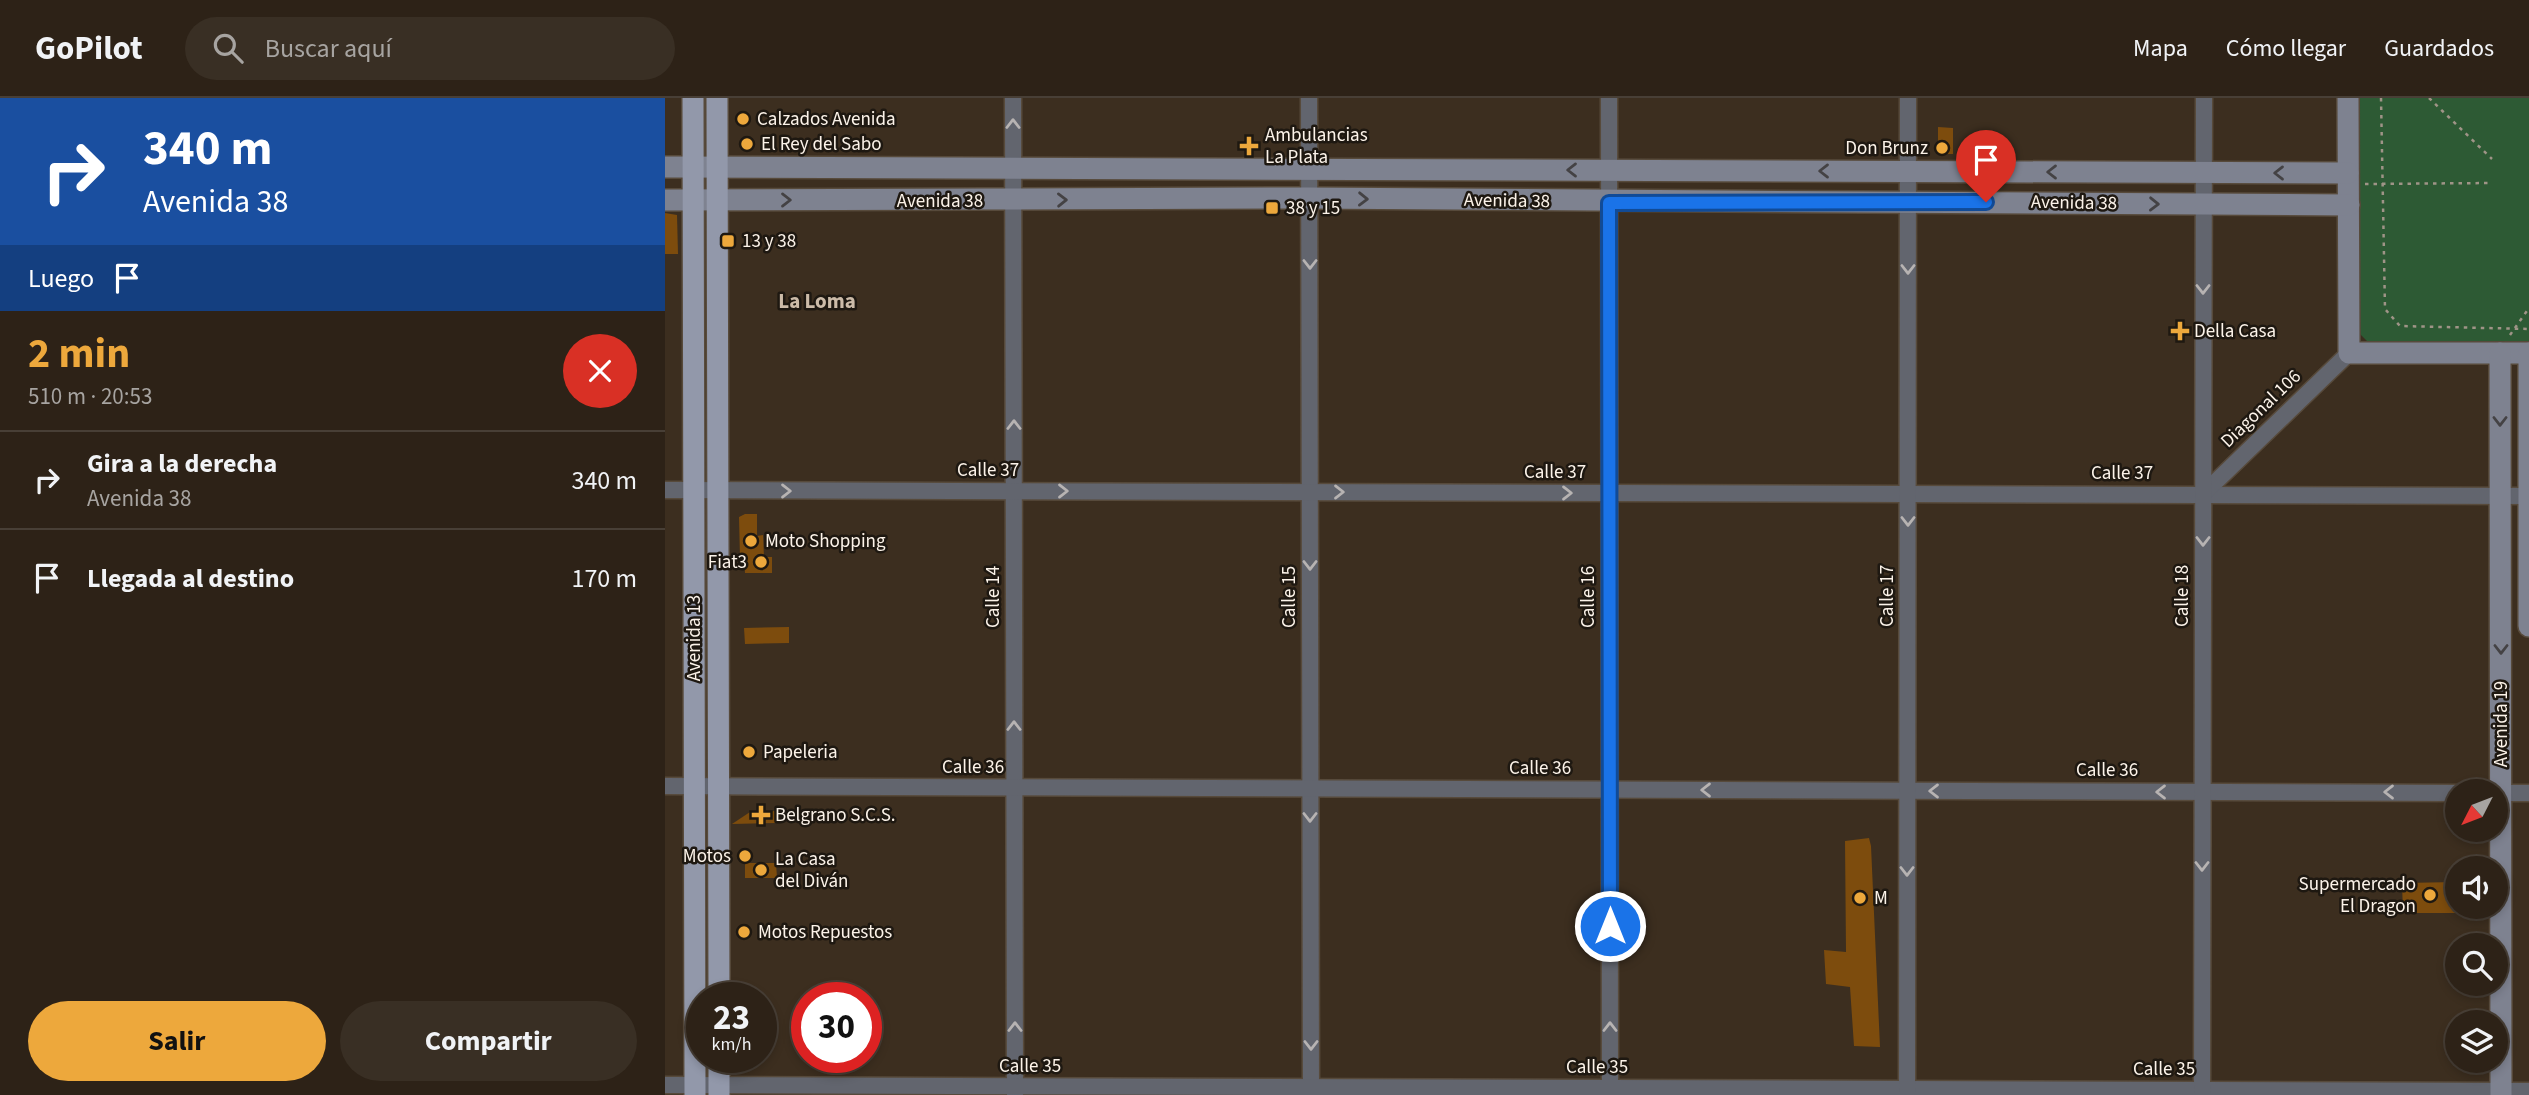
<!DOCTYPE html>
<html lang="es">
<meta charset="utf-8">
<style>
body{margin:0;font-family:"Source Sans 3",sans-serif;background:#392f24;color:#f1f3f6;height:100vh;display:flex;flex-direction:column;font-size:26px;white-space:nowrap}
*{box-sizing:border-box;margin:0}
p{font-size:23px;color:#a7a4a1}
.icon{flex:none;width:38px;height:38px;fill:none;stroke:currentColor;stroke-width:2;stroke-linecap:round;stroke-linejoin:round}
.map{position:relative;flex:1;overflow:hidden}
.drawer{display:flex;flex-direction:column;background:#2d2217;width:665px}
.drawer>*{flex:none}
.hud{background:#1a4fa0;color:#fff;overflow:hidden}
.needle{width:46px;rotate:228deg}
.buttons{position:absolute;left:1780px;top:681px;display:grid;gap:14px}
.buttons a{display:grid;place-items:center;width:63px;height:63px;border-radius:50%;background:#2d2217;box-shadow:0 4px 10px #0003,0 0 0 2px #483f36;font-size:35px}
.speed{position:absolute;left:21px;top:884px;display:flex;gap:14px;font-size:35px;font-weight:700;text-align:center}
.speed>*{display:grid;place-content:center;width:91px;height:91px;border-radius:50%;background:#2d2217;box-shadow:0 4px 10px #0003,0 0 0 2px #483f36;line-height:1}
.speed small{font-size:18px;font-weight:400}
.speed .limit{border:10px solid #d22;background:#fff;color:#111}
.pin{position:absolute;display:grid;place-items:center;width:60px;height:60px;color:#fff;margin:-72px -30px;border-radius:50% 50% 50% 0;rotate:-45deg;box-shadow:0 0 7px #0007}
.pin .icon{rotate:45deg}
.me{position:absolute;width:77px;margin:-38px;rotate:0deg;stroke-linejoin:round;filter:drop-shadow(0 0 5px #0008)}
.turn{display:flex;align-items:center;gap:24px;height:147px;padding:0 28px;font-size:32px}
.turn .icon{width:91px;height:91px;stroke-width:2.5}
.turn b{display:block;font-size:49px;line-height:60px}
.then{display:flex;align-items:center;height:66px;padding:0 28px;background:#0003;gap:14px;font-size:26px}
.round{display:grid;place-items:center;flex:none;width:74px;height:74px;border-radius:37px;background:#392f24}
.head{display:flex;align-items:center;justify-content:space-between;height:119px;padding:0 28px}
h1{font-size:42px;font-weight:700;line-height:52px;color:#eda83c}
.cta{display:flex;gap:14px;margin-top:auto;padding:14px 28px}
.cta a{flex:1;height:80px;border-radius:42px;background:#eda83c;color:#111;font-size:28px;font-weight:700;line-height:80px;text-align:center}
.cta a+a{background:#392f24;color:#f1f3f6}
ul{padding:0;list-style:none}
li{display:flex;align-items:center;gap:21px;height:98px;padding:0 28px;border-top:2px solid #483f36}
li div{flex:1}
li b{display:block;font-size:26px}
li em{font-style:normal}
header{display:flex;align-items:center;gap:42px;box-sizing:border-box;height:98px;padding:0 35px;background:#2d2217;border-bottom:2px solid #483f36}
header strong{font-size:33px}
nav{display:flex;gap:38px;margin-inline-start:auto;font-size:24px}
.search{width:490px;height:63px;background:#392f24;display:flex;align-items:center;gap:18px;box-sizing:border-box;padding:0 24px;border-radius:38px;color:#a7a4a1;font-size:26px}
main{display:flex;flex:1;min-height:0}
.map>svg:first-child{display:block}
.green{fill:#2d5a34}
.building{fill:#7d4c0d}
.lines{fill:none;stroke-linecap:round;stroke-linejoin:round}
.street-casing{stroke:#574a3b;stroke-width:19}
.secondary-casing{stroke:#574a3b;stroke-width:24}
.primary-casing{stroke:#574a3b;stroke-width:24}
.path{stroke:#9f9487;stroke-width:2.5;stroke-dasharray:3.5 5;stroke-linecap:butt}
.street{stroke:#62656e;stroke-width:16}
.secondary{stroke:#7e8290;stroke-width:21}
.primary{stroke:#9298aa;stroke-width:21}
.oneway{stroke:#b7b3b2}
.oneway2{stroke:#444244}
.route-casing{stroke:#114b97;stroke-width:18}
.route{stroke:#1a73e8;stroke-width:12}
.poi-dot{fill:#eda83c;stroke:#1e1811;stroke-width:2.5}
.labels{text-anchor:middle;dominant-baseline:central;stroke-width:5;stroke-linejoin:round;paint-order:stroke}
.poi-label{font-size:19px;fill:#fcf3e9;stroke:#1e1811;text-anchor:start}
.street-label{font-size:19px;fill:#fcf3e9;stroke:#1e1811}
.neighbourhood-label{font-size:21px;font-weight:bold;fill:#ccbba8;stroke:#1e1811}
</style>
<header>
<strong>GoPilot</strong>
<div class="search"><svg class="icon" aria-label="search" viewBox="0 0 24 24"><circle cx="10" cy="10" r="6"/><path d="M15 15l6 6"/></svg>Buscar aquí</div>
<nav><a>Mapa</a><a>Cómo llegar</a><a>Guardados</a></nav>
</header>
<main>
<section class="drawer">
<div class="hud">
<div class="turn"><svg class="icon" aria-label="right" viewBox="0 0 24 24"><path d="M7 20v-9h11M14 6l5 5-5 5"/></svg><div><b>340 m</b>Avenida 38</div></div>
<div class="then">Luego<svg class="icon" aria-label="arrive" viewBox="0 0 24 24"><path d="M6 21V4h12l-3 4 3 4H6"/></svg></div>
</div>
<div class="head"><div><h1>2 min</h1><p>510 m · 20:53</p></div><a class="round" style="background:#d93025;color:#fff"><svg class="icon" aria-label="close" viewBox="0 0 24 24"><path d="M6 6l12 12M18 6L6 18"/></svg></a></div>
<ul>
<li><svg class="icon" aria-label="right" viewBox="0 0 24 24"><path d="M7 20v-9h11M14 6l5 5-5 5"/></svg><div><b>Gira a la derecha</b><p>Avenida 38</p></div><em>340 m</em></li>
<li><svg class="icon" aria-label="arrive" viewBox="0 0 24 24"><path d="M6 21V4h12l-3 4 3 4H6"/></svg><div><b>Llegada al destino</b></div><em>170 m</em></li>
</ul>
<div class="cta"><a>Salir</a><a>Compartir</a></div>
</section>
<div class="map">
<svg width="1864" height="997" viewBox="0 0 1864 997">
<rect width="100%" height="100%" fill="#3c2e1f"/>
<path class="green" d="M1693 0H1864V246L1703 244 1693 234Z"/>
<g class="building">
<path d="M1273 29 1288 30V56H1273Z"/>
<path d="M0 115 12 117 13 156H0Z"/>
<path d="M80 416H92V438L98 437 99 459H107V475H80L79 460H75L74 419Z"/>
<path d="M124 529V545L80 546 79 530Z"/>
<path d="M112 713V725L67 726 85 714Z"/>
<path d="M1204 740 1206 748 1215 949 1189 948 1185 889 1161 886 1159 852 1181 854 1180 743Z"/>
<path d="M80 765H111L112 780H80Z"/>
<path d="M1792 784V815H1738L1737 785Z"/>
</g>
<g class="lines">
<defs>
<g id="street">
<path d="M348 0 350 997"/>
<path d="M644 0 646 997"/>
<path d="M944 0 945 997"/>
<path d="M0 392 1864 398"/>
<path d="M1538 396 1684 255"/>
<path d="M0 688 1792 695"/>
<path d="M1830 695H1864"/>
<path d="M0 987 1864 993"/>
<path d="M1242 997 1243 0"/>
<path d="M1537 997 1539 0"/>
</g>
<g id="secondary">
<path d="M1683 0 1684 255H1864"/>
<path d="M0 69 1683 75"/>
<path d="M0 102C214 103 429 99 643 100 990 102 1337 106 1684 107"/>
<path d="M1835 255 1836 997"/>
<path d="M1864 255V528"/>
</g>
<g id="primary">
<path d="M28 0 30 997"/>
<path d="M52 0 54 900"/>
<path d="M54 959V997"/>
</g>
</defs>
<use href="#street" class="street-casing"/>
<use href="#secondary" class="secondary-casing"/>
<use href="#primary" class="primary-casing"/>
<g class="path">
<path d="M1716 0 1720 211 1735 228 1864 231"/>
<path d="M1764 0 1827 61"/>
<path d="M1700 86 1827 85"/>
<path d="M1845 237 1864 210"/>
</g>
<use href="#street" class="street"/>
<use href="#secondary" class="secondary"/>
<use href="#primary" class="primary"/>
</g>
<defs><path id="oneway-chevron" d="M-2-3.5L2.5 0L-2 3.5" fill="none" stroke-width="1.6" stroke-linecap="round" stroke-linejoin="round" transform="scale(1.75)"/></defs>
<g class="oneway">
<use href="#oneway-chevron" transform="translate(348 26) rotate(-90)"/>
<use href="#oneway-chevron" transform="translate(645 166) rotate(90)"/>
<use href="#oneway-chevron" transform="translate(1243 171) rotate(90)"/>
<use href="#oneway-chevron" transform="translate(1538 191) rotate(90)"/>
<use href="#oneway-chevron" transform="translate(349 327) rotate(-90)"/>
<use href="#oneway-chevron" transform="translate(121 393)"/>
<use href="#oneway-chevron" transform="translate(398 393)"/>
<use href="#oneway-chevron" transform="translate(674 394)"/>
<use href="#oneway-chevron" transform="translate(902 395)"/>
<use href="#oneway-chevron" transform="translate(1243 423) rotate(90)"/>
<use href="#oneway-chevron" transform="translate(1538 443) rotate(90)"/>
<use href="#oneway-chevron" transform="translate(645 467) rotate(90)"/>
<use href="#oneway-chevron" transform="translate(349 628) rotate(-90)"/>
<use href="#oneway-chevron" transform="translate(1041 692) rotate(-180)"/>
<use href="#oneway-chevron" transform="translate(1269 693) rotate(-180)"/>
<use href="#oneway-chevron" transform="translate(1496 694) rotate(-180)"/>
<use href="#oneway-chevron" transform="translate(1724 694) rotate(-180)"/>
<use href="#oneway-chevron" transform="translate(645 719) rotate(90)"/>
<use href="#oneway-chevron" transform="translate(1537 768) rotate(90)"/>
<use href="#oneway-chevron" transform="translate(1242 773) rotate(90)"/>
<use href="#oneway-chevron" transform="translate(350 929) rotate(-90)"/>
<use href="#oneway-chevron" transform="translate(945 929) rotate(-90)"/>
<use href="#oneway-chevron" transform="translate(646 947) rotate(90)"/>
</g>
<g class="oneway2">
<use href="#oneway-chevron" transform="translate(907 72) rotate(-180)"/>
<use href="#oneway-chevron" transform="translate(1159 73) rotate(-180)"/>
<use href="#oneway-chevron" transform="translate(1387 74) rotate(-180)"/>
<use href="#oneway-chevron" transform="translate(1614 75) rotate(-180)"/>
<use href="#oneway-chevron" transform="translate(698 101) rotate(1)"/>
<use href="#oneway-chevron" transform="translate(121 102)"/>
<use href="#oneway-chevron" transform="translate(397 102) rotate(-1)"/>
<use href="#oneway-chevron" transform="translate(1489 106) rotate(1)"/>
<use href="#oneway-chevron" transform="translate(1835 323) rotate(90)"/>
<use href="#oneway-chevron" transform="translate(1836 551) rotate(90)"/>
</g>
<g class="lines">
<defs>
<path id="route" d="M945 828 944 105 1321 104"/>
</defs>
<use href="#route" class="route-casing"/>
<use href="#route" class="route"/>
</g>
<g class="poi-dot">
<circle cx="78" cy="21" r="7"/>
<circle cx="82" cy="46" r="7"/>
<path d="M580.5 37.5h7v7h7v7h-7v7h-7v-7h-7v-7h7z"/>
<circle cx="1277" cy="50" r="7"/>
<rect x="600" y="103" width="14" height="14" rx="3.5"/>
<rect x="56" y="136" width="14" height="14" rx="3.5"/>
<path d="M1511.5 222.5h7v7h7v7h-7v7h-7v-7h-7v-7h7z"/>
<circle cx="86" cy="443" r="7"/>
<circle cx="96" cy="464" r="7"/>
<circle cx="84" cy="654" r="7"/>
<path d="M92.5 706.5h7v7h7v7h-7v7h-7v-7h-7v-7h7z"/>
<circle cx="80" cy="758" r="7"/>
<circle cx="96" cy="772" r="7"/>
<circle cx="1765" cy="797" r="7"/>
<circle cx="1195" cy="800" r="7"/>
<circle cx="79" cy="834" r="7"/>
</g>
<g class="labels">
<g class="poi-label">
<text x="92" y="21">Calzados Avenida</text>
<text x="600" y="37">Ambulancias<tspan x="600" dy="22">La Plata</tspan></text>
<text x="96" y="46">El Rey del Sabo</text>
<text x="1263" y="50" text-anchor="end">Don Brunz</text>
<text x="621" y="110">38 y 15</text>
<text x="77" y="143">13 y 38</text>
<text x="1529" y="233">Della Casa</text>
<text x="100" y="443">Moto Shopping</text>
<text x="82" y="464" text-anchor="end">Fiat3</text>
<text x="98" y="654">Papeleria</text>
<text x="110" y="717">Belgrano S.C.S.</text>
<text x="66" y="758" text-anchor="end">Motos</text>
<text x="110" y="761">La Casa<tspan x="110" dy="22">del Diván</tspan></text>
<text x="1751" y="786" text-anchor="end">Supermercado<tspan x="1751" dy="22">El Dragon</tspan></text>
<text x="1209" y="800">M</text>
<text x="93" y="834">Motos Repuestos</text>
</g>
<g class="street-label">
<text x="275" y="103">Avenida 38</text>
<text transform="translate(842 103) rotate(1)">Avenida 38</text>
<text transform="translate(1409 105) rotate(1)">Avenida 38</text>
<text transform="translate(1596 311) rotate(-44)">Diagonal 106</text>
<text x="323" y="372">Calle 37</text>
<text x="890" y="374">Calle 37</text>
<text x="1457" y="375">Calle 37</text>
<text transform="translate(1222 498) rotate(-90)">Calle 17</text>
<text transform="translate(1517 498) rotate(-90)">Calle 18</text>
<text transform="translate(328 499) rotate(-90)">Calle 14</text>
<text transform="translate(624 499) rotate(-90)">Calle 15</text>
<text transform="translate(923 499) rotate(-90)">Calle 16</text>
<text transform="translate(29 540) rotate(-90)">Avenida 13</text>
<text transform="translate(1836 626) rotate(-90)">Avenida 19</text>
<text x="308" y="669">Calle 36</text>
<text x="875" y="670">Calle 36</text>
<text x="1442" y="672">Calle 36</text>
<text x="365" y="968">Calle 35</text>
<text x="932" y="969">Calle 35</text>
<text x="1499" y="971">Calle 35</text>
</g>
<g class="neighbourhood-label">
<text x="152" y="203">La Loma</text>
</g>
</g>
</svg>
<div class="buttons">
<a><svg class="needle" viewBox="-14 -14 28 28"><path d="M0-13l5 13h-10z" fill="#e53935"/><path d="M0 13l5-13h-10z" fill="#a7a4a1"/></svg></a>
<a><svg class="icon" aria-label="sound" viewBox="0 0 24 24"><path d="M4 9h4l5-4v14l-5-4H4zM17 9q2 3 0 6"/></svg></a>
<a><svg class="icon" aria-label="search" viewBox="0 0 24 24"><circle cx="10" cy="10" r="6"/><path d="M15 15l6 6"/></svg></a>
<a><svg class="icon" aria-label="layers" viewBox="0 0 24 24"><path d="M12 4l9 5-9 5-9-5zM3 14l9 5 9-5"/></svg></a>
</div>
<div class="speed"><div>23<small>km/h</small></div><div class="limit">30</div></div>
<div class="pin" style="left:1321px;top:104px;background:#d93025"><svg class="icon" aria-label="arrive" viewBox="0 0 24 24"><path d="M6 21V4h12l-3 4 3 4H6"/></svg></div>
<svg class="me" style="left:945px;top:828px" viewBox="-20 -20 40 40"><circle r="17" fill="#1a73e8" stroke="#fff" stroke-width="3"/><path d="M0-11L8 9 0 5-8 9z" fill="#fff"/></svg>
</div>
</main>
